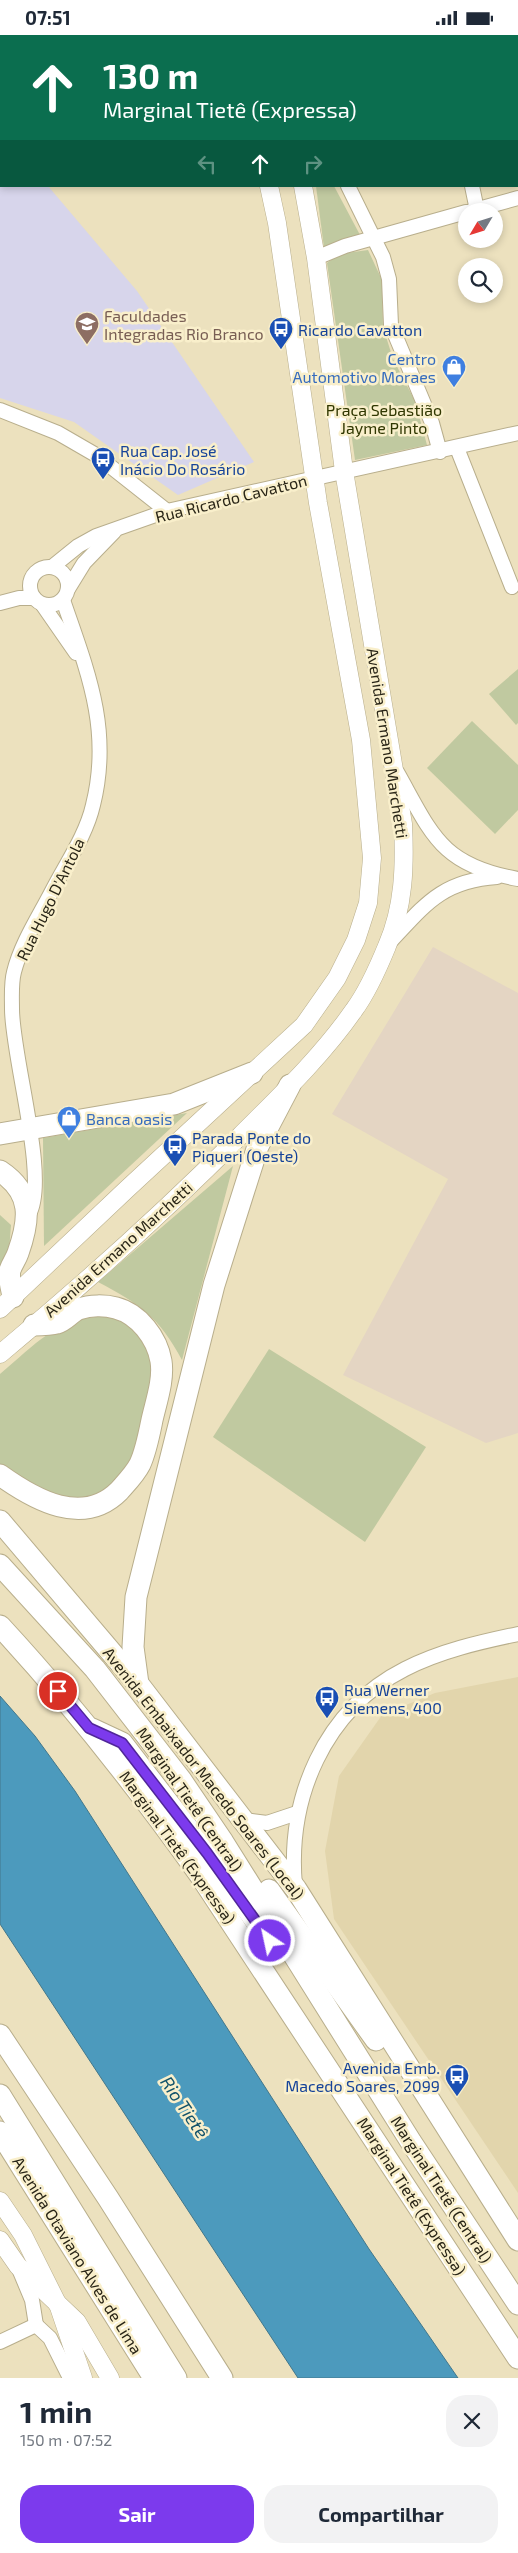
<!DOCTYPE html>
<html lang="pt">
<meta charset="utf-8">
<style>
body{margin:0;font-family:"Exo 2",sans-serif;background:#f2f2f3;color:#1f2937;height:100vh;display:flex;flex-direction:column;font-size:19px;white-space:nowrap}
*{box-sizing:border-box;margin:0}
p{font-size:16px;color:#747a83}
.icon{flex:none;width:28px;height:28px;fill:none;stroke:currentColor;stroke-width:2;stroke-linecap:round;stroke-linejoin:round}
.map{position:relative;height:2343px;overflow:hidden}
.panel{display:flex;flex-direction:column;background:#fff;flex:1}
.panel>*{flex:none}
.guide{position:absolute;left:0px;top:0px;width:519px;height:152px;box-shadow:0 2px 8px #0003;background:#0b6e4f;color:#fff;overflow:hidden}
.needle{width:32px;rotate:232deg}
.controls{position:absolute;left:458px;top:168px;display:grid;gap:10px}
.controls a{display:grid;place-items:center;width:45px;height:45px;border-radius:50%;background:#fff;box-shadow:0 2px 8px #0003;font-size:25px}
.pin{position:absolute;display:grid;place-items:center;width:42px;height:42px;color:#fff;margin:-21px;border:2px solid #fff;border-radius:50%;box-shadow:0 1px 5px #0007}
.me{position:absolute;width:55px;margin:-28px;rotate:326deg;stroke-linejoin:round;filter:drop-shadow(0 0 4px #0008)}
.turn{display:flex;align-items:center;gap:18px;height:105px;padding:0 20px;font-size:22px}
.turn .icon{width:65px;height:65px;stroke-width:2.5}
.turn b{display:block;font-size:35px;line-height:42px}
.lanes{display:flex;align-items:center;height:48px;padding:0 20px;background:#0003;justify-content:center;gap:25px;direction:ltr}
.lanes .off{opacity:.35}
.round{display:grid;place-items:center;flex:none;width:52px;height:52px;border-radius:20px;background:#f2f2f3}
.headline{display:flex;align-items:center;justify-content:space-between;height:85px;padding:0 20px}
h1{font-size:30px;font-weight:700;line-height:38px}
.cta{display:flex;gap:10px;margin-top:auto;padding:10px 20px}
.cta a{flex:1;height:58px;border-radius:20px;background:#7c3aed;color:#fff;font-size:20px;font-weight:700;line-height:58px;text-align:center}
.cta a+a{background:#f2f2f3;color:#1f2937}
.status{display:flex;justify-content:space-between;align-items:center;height:35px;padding:0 25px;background:#fff;direction:ltr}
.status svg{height:14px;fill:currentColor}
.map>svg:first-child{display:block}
.built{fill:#e2d5ac}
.industrial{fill:#e4d5c3}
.education{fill:#d7d5eb}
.green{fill:#c0c9a0}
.water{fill:#4c9abd;stroke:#42778b}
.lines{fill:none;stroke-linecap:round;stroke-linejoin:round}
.minor-casing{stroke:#b8ae8c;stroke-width:16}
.major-casing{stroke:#b8ae8c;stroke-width:19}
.highway-casing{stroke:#b8ae8c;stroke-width:23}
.minor{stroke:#fff;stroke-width:14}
.major{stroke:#fff;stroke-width:18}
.highway{stroke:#fff;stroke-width:21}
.route-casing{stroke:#51269a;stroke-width:12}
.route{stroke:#7c3aed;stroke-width:9}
.labels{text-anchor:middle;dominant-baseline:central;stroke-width:5;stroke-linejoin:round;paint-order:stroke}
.education-label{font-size:16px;fill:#785e54;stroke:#f9efcb;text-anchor:start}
.transit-label{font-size:16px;fill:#164399;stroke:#f9efcb;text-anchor:start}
.shop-label{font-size:16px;fill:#366cbe;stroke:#f9efcb;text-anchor:end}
.park-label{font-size:16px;fill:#303701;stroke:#f9efcb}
.street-label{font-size:16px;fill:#292517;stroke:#f9efcb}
.water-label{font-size:18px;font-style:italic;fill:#13536b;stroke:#f9efcb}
</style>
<div class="status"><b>07:51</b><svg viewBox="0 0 49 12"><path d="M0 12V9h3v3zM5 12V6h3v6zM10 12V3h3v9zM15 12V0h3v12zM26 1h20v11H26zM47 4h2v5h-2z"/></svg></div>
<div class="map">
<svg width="518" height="2343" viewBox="0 0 518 2343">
<rect width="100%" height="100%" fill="#ece1be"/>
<path class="built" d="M518 1642V2158L334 1884 325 1816 339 1741 382 1680 435 1658Z"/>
<path class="industrial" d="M433 912 518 958V1398L486 1408 343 1340 448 1144 332 1079Z"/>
<path class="education" d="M0 94 1 151H48L137 256 254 427 178 460 74 387 0 363Z"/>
<g class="green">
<path d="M316 151H334L360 200 324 213Z"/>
<path d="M368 215 382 245 383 292 393 324 415 366 427 410 355 425 327 228 339 219Z"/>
<path d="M518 634V688L516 690 489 659Z"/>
<path d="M472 686 518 730V775L495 799 427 733Z"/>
<path d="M187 1078 44 1211 43 1103Z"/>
<path d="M233 1131 182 1325C159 1282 140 1269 98 1247Z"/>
<path d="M0 1180 11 1190 9 1217 0 1236Z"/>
<path d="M106 1281C168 1297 153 1342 143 1390 140 1403 139 1424 132 1435 119 1456 97 1463 75 1471L0 1434V1339C37 1308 55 1284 106 1281Z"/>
<path d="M269 1314 426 1412 365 1507 213 1402Z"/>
</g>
<path class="water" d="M0 1661 35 1701 75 1756 369 2214 458 2343H298L0 1889Z"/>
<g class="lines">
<defs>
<g id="minor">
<path d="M348 151 383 222 389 244 391 290 432 388 440 417"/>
<path d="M472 151 477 175"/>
<path d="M471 176 518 163"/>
<path d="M316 223 345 211 466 177"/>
<path d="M0 375 58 398 96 420 167 476"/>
<path d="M457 413 512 552"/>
<circle cx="49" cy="551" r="19"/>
<path d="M52 532 78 511 96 501 167 476 518 398"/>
<path d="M68 554 84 528 114 497"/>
<path d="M0 568 19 563H34"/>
<path d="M42 569 76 618"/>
<path d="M397 737C432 799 440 830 518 844"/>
<path d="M389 908C425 870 441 846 497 842"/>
<path d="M29 1179C49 1143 12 1022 12 974 12 962 11 948 14 937 21 909 38 883 51 858 65 830 86 801 93 770 112 694 87 635 63 565"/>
<path d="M244 1785 267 1788 297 1778"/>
<path d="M295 1851C287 1763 324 1675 405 1634 440 1616 480 1607 518 1599"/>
<path d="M19 2234 32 2265 36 2290"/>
<path d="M36 2290 50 2303 70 2343"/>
<path d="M0 2307 36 2290"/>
</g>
<g id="major">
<path d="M231 0 232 1"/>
<path d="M266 0 267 1"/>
<path d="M0 1274 127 1154 304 990 337 943 356 905 368 868 372 823 361 705 318 468 277 188 269 151"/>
<path d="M0 1319C83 1250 164 1177 240 1101 280 1061 322 1021 354 975 368 956 378 933 387 911 404 872 405 831 403 789L344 436 316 223 303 151"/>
<path d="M0 2166 23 2200 59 2272 83 2343"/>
<path d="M0 2205 18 2231 77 2287 110 2343"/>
</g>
<g id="highway">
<path d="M0 1099 174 1069 252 1038"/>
<path d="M0 1136C33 1158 30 1184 18 1218 16 1224 12 1229 10 1235 8 1243 12 1254 13 1262"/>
<path d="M0 1440C35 1465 83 1492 119 1456 126 1448 135 1439 140 1429 146 1416 149 1400 152 1385 156 1367 164 1345 161 1326 157 1303 139 1279 116 1273 105 1270 90 1270 79 1274 71 1277 65 1286 57 1288 50 1290 41 1290 34 1290"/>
<path d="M0 1486 139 1650 296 1854 518 2205"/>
<path d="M0 1530 95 1634 181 1745 223 1807 411 2107 518 2269"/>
<path d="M0 1591C73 1670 138 1753 200 1840L518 2323"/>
<path d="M138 1649 133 1612 136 1562 214 1250 258 1111 290 1050"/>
<path d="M92 1694 122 1708 207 1818 265 1899"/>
<path d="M269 1855 376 2005"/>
<path d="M0 2000 108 2163 222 2343"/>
<path d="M0 2060 176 2343"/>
<path d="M0 2097 154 2343"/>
</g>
</defs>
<use href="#minor" class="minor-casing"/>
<use href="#major" class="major-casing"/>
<use href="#highway" class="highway-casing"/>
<use href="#minor" class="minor"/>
<use href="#major" class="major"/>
<use href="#highway" class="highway"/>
</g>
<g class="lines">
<defs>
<path id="route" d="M58 1656 89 1693 122 1708 207 1818 270 1906"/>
</defs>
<use href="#route" class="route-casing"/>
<use href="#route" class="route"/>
</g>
<defs>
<symbol id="university-pin" viewBox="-11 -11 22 30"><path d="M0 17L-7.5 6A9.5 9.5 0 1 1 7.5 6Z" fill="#8d6e63" stroke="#f9efcb"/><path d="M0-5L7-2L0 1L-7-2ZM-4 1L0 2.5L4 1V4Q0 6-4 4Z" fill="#fff"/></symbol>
<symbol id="bus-pin" viewBox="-11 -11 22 30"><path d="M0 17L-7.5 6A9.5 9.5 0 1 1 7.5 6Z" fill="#1a4fb4" stroke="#f9efcb"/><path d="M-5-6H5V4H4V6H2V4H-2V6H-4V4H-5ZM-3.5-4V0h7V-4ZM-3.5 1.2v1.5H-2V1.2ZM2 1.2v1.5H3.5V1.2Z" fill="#fff"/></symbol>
<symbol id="shop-pin" viewBox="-11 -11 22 30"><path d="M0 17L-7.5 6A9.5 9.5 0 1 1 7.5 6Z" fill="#3f7fe0" stroke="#f9efcb"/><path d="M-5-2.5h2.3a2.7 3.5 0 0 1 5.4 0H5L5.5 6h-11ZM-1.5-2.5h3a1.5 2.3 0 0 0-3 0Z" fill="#fff"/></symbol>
</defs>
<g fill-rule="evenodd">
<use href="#university-pin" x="73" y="275" width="28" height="38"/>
<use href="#bus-pin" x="267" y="280" width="28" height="38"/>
<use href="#shop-pin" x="440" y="318" width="28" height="38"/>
<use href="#bus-pin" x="89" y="410" width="28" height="38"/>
<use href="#shop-pin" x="55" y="1069" width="28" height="38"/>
<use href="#bus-pin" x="161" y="1097" width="28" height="38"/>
<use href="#bus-pin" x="313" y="1649" width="28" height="38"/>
<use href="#bus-pin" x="443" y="2027" width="28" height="38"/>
</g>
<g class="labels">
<g class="education-label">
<text x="104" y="280">Faculdades<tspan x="104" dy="18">Integradas Rio Branco</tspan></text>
</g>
<g class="transit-label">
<text x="298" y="294">Ricardo Cavatton</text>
<text x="120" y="415">Rua Cap. José<tspan x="120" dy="18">Inácio Do Rosário</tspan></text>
<text x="192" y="1102">Parada Ponte do<tspan x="192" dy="18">Piqueri (Oeste)</tspan></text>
<text x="344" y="1654">Rua Werner<tspan x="344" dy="18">Siemens, 400</tspan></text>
<text x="440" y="2032" text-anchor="end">Avenida Emb.<tspan x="440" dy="18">Macedo Soares, 2099</tspan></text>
</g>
<g class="shop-label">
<text x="436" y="323">Centro<tspan x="436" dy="18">Automotivo Moraes</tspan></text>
<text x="86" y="1083" text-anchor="start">Banca oasis</text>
</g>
<g class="park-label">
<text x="384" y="374">Praça Sebastião<tspan x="384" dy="18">Jayme Pinto</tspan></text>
</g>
<g class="street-label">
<text transform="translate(231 463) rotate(-14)">Rua Ricardo Cavatton</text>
<text transform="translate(388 708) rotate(81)">Avenida Ermano Marchetti</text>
<text transform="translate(50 864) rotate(-64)">Rua Hugo D'Antola</text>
<text transform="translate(118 1214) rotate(-42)">Avenida Ermano Marchetti</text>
<text transform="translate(204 1738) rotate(52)">Avenida Embaixador Macedo Soares (Local)</text>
<text transform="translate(190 1764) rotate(55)">Marginal Tietê (Central)</text>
<text transform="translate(178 1812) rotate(54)">Marginal Tietê (Expressa)</text>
<text transform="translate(442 2154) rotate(57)">Marginal Tietê (Central)</text>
<text transform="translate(412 2161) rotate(57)">Marginal Tietê (Expressa)</text>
<text transform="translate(78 2220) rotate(58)">Avenida Otaviano Alves de Lima</text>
</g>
<g class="water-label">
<text transform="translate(185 2072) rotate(56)">Rio Tietê</text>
</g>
</g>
</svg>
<div class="controls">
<a><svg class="needle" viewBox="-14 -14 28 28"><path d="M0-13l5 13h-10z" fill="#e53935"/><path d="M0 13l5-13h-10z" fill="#747a83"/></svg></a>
<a><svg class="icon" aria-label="search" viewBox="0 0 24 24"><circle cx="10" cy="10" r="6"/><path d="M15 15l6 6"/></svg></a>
</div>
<div class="pin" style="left:58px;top:1656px;background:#d93025"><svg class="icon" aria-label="arrive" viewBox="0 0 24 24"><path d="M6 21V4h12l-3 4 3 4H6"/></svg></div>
<svg class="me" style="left:270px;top:1906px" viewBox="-20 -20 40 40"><circle r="17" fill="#7c3aed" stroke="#fff" stroke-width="3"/><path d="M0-11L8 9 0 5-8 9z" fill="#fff"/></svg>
<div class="guide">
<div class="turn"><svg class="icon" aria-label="ahead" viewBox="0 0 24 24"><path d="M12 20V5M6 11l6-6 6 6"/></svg><div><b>130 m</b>Marginal Tietê (Expressa)</div></div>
<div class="lanes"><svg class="icon off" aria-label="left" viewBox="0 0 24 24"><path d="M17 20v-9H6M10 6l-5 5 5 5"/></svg><svg class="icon" aria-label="ahead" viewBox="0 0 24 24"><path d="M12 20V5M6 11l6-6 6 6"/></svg><svg class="icon off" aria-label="right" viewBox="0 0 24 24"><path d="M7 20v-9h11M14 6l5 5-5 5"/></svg></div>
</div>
</div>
<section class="panel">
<div class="headline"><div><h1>1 min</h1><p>150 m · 07:52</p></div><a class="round"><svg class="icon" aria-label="close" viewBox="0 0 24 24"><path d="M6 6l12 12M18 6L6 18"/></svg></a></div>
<div class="cta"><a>Sair</a><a>Compartilhar</a></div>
</section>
